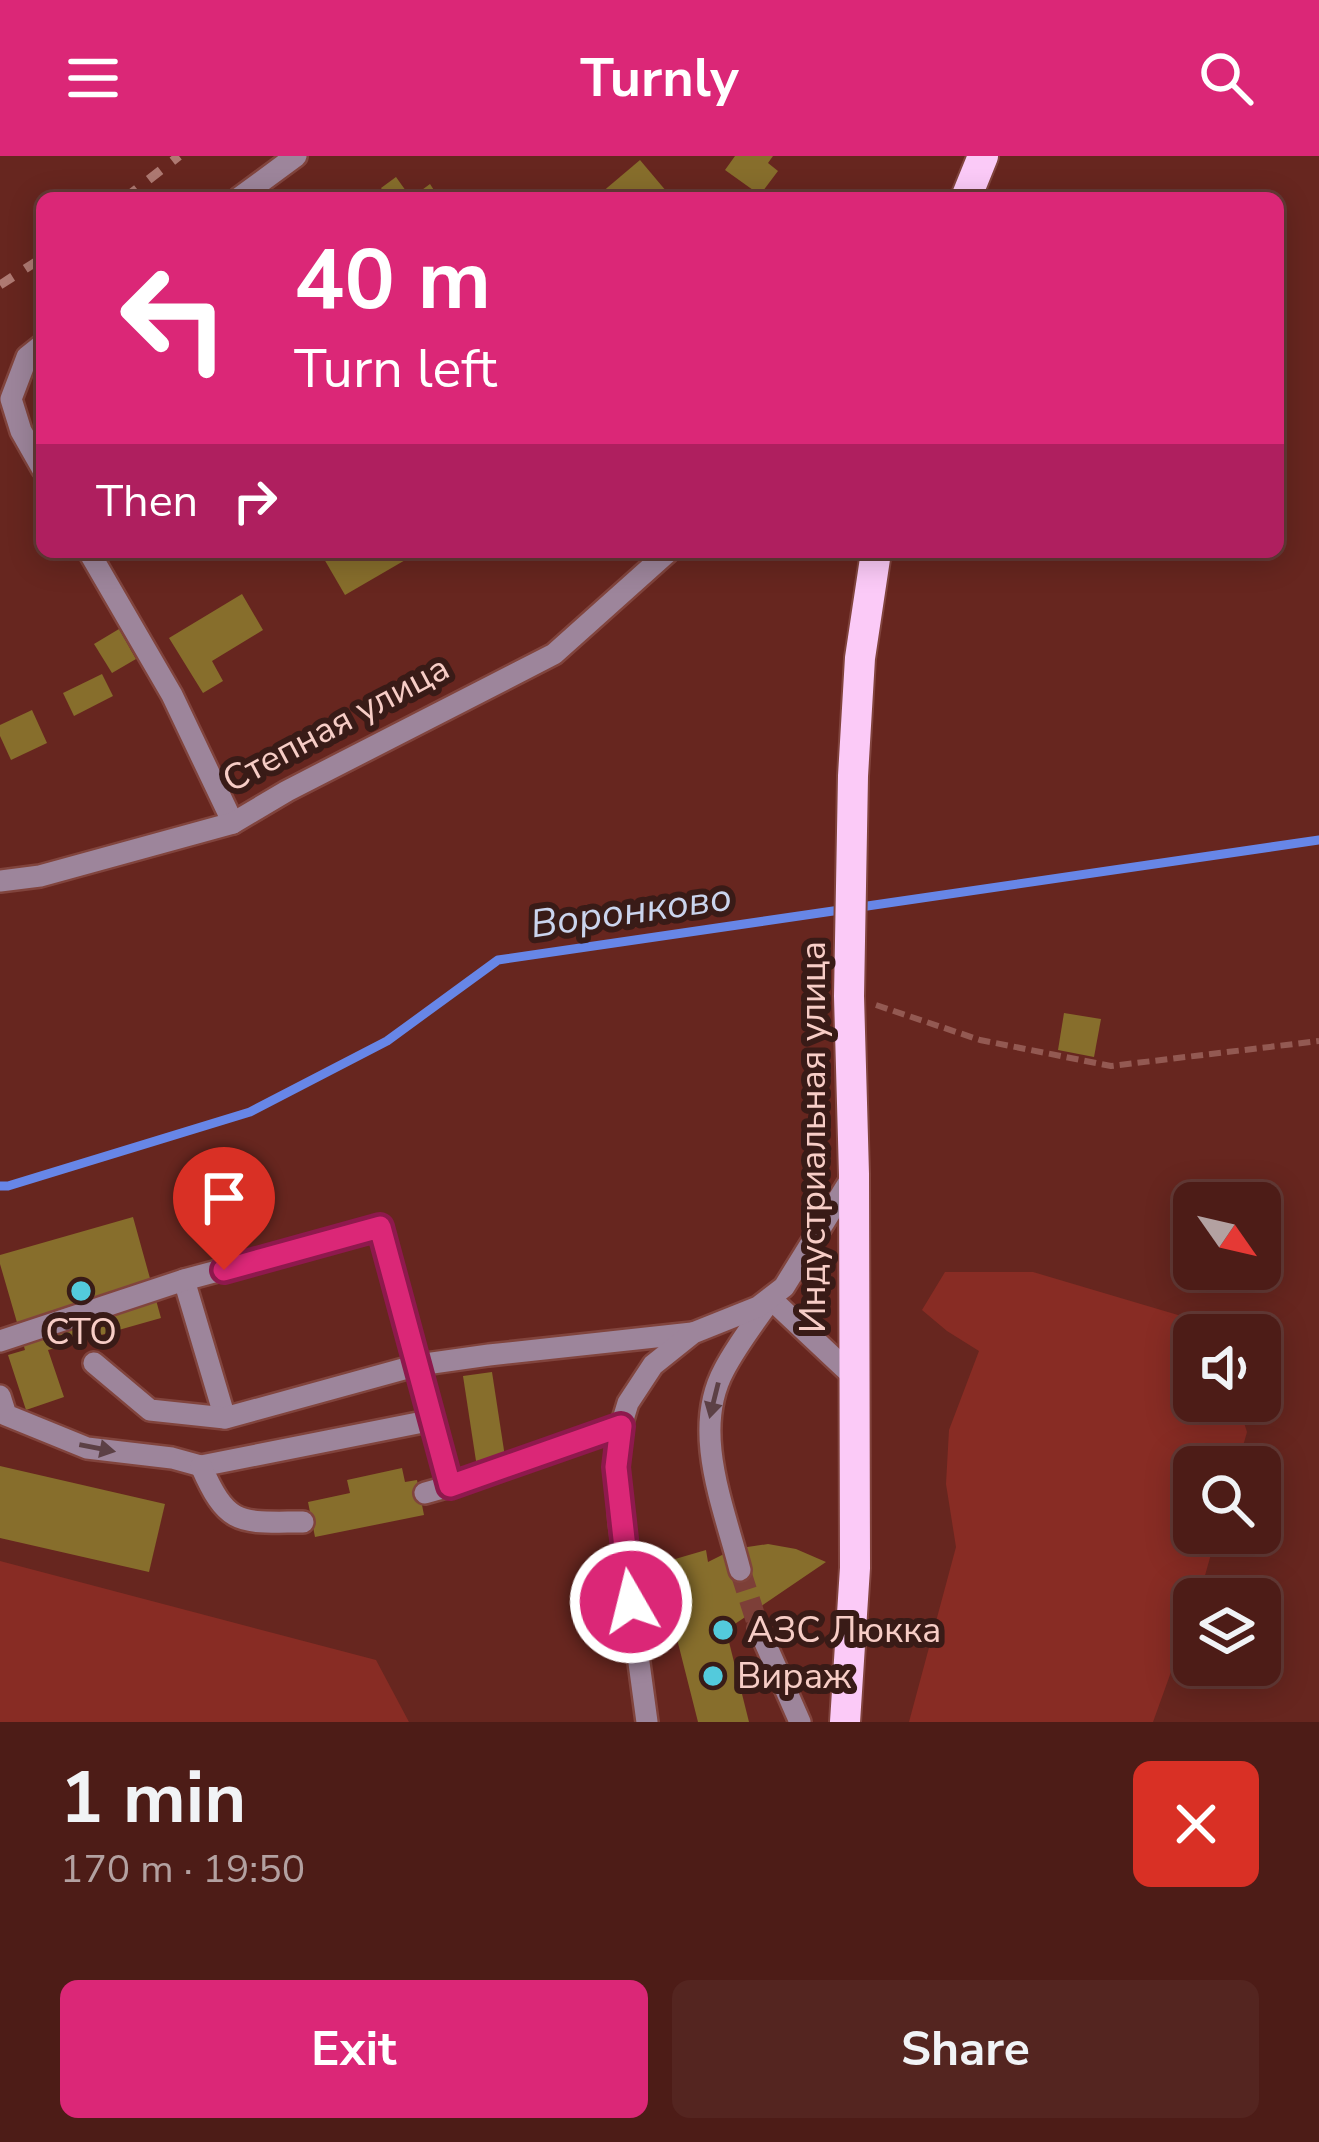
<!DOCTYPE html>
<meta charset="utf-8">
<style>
body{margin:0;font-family:"Nunito Sans",sans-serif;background:#542520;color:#f1f3f6;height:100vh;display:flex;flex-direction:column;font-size:45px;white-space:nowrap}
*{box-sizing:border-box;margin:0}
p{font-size:39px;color:#b3a1a1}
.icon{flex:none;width:66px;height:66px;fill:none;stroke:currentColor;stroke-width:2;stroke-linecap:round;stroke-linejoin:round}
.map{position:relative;height:1566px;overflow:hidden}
.drawer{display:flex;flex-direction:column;background:#4d1c17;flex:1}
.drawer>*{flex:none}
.top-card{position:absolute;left:36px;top:36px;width:1248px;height:366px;border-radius:18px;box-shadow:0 6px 30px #0003,0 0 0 3px #643a36;background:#db2777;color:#fff;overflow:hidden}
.needle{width:78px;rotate:124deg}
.controls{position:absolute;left:1173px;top:1026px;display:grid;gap:24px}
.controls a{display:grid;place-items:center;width:108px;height:108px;border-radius:18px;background:#4d1c17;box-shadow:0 6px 30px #0003,0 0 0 3px #643a36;font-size:60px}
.pin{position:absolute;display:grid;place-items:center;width:102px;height:102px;color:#fff;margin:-123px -51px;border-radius:50% 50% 50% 0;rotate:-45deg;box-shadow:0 0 12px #0007}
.pin .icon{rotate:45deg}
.me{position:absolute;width:132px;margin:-66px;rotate:352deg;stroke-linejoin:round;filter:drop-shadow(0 0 9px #0008)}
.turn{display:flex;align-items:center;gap:42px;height:252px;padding:0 60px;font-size:54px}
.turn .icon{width:156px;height:156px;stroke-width:2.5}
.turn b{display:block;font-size:84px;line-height:102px}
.then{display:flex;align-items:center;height:114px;padding:0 60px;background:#0003;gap:24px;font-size:45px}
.round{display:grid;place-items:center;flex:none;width:126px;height:126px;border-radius:18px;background:#542520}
.headline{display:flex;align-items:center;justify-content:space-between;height:204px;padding:0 60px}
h1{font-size:72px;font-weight:700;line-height:90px}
.cta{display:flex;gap:24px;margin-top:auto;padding:24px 60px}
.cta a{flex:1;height:138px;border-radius:18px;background:#db2777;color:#fff;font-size:48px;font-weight:700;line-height:138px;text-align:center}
.cta a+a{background:#542520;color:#f1f3f6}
header{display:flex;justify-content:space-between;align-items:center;height:156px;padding:0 60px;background:#db2777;color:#fff;font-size:54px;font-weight:700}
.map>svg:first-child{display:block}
.green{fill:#882c24}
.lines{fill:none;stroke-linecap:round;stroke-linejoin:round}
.stream{stroke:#6786e7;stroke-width:9}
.building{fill:#876e2c}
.minor-tunnel{stroke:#7d3f38;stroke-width:21;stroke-dasharray:21 10;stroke-linecap:butt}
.minor-casing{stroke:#81443d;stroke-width:26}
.major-casing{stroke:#81443d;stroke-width:34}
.path{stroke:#935952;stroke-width:6;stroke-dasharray:12 6;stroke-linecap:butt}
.minor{stroke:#9d859b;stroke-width:21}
.major{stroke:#fbcaf7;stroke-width:30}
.rail{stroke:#ae7972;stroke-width:9;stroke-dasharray:15 15;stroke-linecap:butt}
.oneway{fill:#5c4045}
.route-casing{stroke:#8e194d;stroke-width:30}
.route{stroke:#db2777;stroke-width:21}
.poi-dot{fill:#53cadc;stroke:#391b17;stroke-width:4.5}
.labels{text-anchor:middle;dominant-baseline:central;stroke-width:12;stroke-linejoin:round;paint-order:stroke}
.street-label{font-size:36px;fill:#f7cdc6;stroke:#391b17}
.poi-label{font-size:36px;fill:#f7cdc6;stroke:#391b17;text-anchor:start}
.water-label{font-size:39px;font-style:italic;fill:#cad4ed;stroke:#391b17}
</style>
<header><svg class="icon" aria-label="menu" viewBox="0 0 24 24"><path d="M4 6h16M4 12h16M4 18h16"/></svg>Turnly<svg class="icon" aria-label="search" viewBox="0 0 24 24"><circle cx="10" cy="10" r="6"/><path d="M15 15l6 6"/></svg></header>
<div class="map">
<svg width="1319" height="1566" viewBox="0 0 1319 1566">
<rect width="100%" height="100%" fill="#67261f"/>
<g class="green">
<path d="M945 1116H1033L1215 1170 1218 1179H1194V1245H1237L1247 1276 1237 1311H1194V1377H1217L1200 1437 1197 1443H1194V1452L1153 1566H909L956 1391 946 1328 949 1274 979 1195 947 1175 922 1154Z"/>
<path d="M0 1405 376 1504 409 1566H0Z"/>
</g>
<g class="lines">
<path class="stream" d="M0 1030H8L250 956 387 885 498 804 1319 684"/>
</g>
<g class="building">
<path d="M735 0H773L768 7 778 15 760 39 725 14Z"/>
<path d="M640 4 672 42H604L601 37Z"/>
<path d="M396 21 411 42 430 28 439 42H388L381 32Z"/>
<path d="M320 396H403L407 403 345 439Z"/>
<path d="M242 438 263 474 212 505 223 525 203 537 169 482Z"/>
<path d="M119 473 136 503 112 517 94 488Z"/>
<path d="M102 518 113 540 74 560 63 537Z"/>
<path d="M32 554 47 587 11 604 0 580V569Z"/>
<path d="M1064 857 1101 863 1094 901 1058 894Z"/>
<path d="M133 1061 161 1162 48 1194 64 1241 26 1254 8 1199 25 1194 0 1108V1099Z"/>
<path d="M492 1216 505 1301 476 1305 463 1220Z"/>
<path d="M0 1310 165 1348 149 1416 0 1382Z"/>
<path d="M402 1312 405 1326 417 1324 424 1359 315 1381 308 1346 350 1337 347 1324Z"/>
<path d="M768 1388 796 1393 826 1406 726 1474 749 1566H698L658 1408 706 1394 708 1406 734 1393Z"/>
</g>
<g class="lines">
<path class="minor-tunnel" d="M740 1414 759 1473"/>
<defs>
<g id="minor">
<path d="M239 42 296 0"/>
<path d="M42 189 27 201 11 243 21 275 42 312"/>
<path d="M89 396 172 539 233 667"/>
<path d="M0 725 40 720 233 667 287 635 554 498 668 396"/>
<path d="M184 1124 225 1262"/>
<path d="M0 1185 184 1124 381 1071 433 1264 201 1310 172 1302 87 1292 6 1259 0 1240"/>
<path d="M94 1207 150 1254 225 1262 418 1209 489 1199 692 1177"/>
<path d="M201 1310C228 1372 240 1366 303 1366"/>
<path d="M450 1330 621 1270"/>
<path d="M425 1337 450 1330 433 1264"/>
<path d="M740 1414C724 1351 691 1275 724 1214 737 1189 755 1166 771 1143L853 1220"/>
<path d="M759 1473 800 1566"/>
<path d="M647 1566 620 1366 616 1311 621 1270 628 1247 653 1209 693 1177 758 1151 784 1131 854 1018"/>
</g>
<g id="major">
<path d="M966 42 983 0"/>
<path d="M845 1566 855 1412 854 1018 849 840 853 620 860 502 876 396"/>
</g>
</defs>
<use href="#minor" class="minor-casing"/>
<use href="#major" class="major-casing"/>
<path class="path" d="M876 849 980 884 1111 910 1319 885"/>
<use href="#minor" class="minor"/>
<use href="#major" class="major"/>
<g class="rail">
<path d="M125 42 179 0"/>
<path d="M0 129 42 102"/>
</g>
</g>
<defs><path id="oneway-solid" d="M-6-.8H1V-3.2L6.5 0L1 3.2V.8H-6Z" transform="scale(3)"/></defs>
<g class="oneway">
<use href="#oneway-solid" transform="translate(714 1244) rotate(104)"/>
<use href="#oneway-solid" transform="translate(97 1292) rotate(11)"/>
</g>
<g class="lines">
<defs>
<path id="route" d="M224 1114 380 1071 450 1330 621 1270 616 1311 631 1446"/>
</defs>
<use href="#route" class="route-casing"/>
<use href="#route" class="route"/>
</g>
<g class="poi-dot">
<circle cx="81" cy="1135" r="12"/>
<circle cx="723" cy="1474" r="12"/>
<circle cx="713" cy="1520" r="12"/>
</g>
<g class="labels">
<g class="street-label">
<text transform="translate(336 568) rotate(-28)">Степная улица</text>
<text transform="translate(813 981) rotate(-90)">Индустриальная улица</text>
</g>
<g class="poi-label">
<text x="81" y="1176" text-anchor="middle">СТО</text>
<text x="747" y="1474">АЗС Люкка</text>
<text x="737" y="1520">Вираж</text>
</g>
<g class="water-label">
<text transform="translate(631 755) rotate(-8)">Воронково</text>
</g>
</g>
</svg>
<div class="controls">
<a><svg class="needle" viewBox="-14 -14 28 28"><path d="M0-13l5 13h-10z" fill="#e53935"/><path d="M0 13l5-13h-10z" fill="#b3a1a1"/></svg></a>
<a><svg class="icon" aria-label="sound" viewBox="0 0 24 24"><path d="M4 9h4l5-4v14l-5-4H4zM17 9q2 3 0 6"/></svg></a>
<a><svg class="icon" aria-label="search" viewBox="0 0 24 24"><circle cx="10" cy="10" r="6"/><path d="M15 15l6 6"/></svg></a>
<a><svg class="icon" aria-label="layers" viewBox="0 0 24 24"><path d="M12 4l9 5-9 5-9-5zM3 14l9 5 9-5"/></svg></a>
</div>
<div class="pin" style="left:224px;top:1114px;background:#d93025"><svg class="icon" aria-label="arrive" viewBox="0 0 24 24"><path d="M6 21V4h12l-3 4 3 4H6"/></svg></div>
<svg class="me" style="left:631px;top:1446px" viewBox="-20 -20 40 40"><circle r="17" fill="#db2777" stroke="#fff" stroke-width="3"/><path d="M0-11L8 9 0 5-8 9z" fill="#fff"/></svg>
<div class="top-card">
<div class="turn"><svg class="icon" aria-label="left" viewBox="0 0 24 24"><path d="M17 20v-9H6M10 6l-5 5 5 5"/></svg><div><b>40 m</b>Turn left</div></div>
<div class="then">Then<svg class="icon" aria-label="right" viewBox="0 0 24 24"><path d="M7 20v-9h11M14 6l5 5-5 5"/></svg></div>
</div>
</div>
<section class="drawer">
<div class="headline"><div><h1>1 min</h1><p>170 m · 19:50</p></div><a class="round" style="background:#d93025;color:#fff"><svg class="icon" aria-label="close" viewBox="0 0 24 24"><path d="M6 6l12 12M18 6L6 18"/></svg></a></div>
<div class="cta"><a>Exit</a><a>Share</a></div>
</section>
